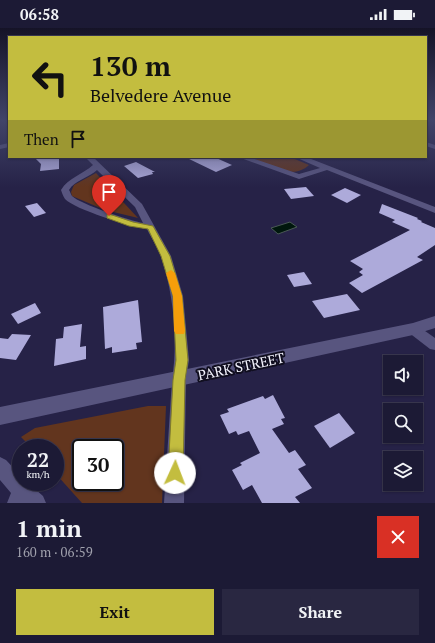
<!DOCTYPE html>
<meta charset="utf-8">
<style>
body{margin:0;font-family:"PT Serif",serif;background:#292741;color:#f1f3f6;height:100vh;display:flex;flex-direction:column;font-size:15px;white-space:nowrap}
*{box-sizing:border-box;margin:0}
p{font-size:13px;color:#a0a1ad}
.icon{flex:none;width:22px;height:22px;fill:none;stroke:currentColor;stroke-width:2;stroke-linecap:round;stroke-linejoin:round}
.map{position:relative;height:475px;overflow:hidden}
.panel{display:flex;flex-direction:column;background:#1c1a35;flex:1}
.panel>*{flex:none}
.top-card{position:absolute;left:8px;top:8px;width:419px;height:122px;border-radius:0px;box-shadow:0 1px 3px #0004,0 0 0 1px #3a3850;background:#c3bd3f;color:#111;overflow:hidden}
.tools{position:absolute;left:383px;top:327px;display:grid;gap:8px}
.tools a{display:grid;place-items:center;width:40px;height:40px;border-radius:0px;background:#1c1a35;box-shadow:0 1px 3px #0004,0 0 0 1px #3a3850;font-size:20px}
.speed{position:absolute;left:12px;top:411px;display:flex;gap:8px;font-size:20px;font-weight:700;text-align:center}
.speed>*{display:grid;place-content:center;width:52px;height:52px;border-radius:50%;background:#1c1a35;box-shadow:0 1px 3px #0004,0 0 0 1px #3a3850;line-height:1}
.speed small{font-size:10px;font-weight:400}
.speed .limit{border:2px solid #111;border-radius:6px;background:#fff;color:#111}
.pin{position:absolute;display:grid;place-items:center;width:34px;height:34px;color:#fff;margin:-41px -17px;border-radius:50% 50% 50% 0;rotate:-45deg;box-shadow:0 0 4px #0007}
.pin .icon{rotate:45deg}
.me{position:absolute;width:44px;margin:-22px;rotate:2deg;stroke-linejoin:round;filter:drop-shadow(0 0 3px #0008)}
.turn{display:flex;align-items:center;gap:14px;height:84px;padding:0 16px;font-size:18px}
.turn .icon{width:52px;height:52px;stroke-width:2.5}
.turn b{display:block;font-size:28px;line-height:34px}
.then{display:flex;align-items:center;height:38px;padding:0 16px;background:#0003;gap:8px;font-size:15px}
.round{display:grid;place-items:center;flex:none;width:42px;height:42px;border-radius:0px;background:#292741}
.headline{display:flex;align-items:center;justify-content:space-between;height:68px;padding:0 16px}
h1{font-size:24px;font-weight:700;line-height:30px}
.primary-button{display:flex;gap:8px;margin-top:auto;padding:8px 16px}
.primary-button a{flex:1;height:46px;border-radius:0px;background:#c3bd3f;color:#111;font-size:16px;font-weight:700;line-height:46px;text-align:center}
.primary-button a+a{background:#292741;color:#f1f3f6}
.status{display:flex;justify-content:space-between;align-items:center;height:28px;padding:0 20px;background:#1c1a35;direction:ltr}
.status svg{height:11px;fill:currentColor}
.map>svg:first-child{display:block}
.green{fill:#62351e;fill-rule:evenodd}
.water{fill:#00170d;stroke:#495955}
.building{fill:#adaada}
.lines{fill:none;stroke-linecap:round;stroke-linejoin:round}
.minor{fill:#58557f;fill-rule:evenodd}
.tertiary{fill:#58557f;fill-rule:evenodd}
.route{fill:#c3bd3f;stroke:#7f7b29}
.slow{fill:#f59e0b}
.labels{text-anchor:middle;dominant-baseline:central;stroke-width:4;stroke-linejoin:round;paint-order:stroke}
.near-street-label{font-size:14px;fill:#f2f2fc;stroke:#100e1f}
</style>
<div class="status"><b>06:58</b><svg viewBox="0 0 49 12"><path d="M0 12V9h3v3zM5 12V6h3v6zM10 12V3h3v9zM15 12V0h3v12zM26 1h20v11H26zM47 4h2v5h-2z"/></svg></div>
<div class="map">
<svg width="435" height="475" viewBox="0 0 435 475">
<rect width="100%" height="100%" fill="#262247"/>
<g class="green">
<path d="M250 129H290L309 137C292 153 268 137 250 129Z"/>
<path d="M96 145 138 190 105 182 72 168 71 164 74 157Z"/>
<path d="M148 378H166L162 475H82L55 445V420H32L21 409 35 400ZM81 420H115V454H81Z"/>
</g>
<path class="water" d="M290 194 297 199 278 206 271 200Z"/>
<g class="building">
<path d="M34 129H59V141L40 143 41 136Z"/>
<path d="M185 129H214L232 137 216 144Z"/>
<path d="M136 134 155 144H152L153 146 138 150 124 138Z"/>
<path d="M306 159 314 168 291 171 284 161Z"/>
<path d="M345 160 361 167 347 175 331 167Z"/>
<path d="M37 175 46 185 34 189 25 178Z"/>
<path d="M382 176 418 190 417 191 422 193 421 194 435 200V217L417 229 423 232 362 265 349 255 363 247 359 244 363 241 350 233 410 202 392 194 395 192 379 185Z"/>
<path d="M304 244 312 256 294 259 287 247Z"/>
<path d="M347 266 360 282 324 290 312 273Z"/>
<path d="M138 272 142 314 136 315 137 321 112 325V319L105 321 103 279Z"/>
<path d="M35 275 41 285 18 296 11 286Z"/>
<path d="M82 296 80 319 86 318V331L54 338 56 311 63 310 64 299Z"/>
<path d="M12 306 31 307 16 332 0 330V310L8 311Z"/>
<path d="M273 367 285 390 281 391 284 396 272 401 289 425 295 422 306 437 298 441 312 460 295 469 300 475H262L252 457 243 462 232 442 242 437 240 435 260 425 249 403 238 407 236 403 229 406 220 387 229 384 227 381 263 368 265 371Z"/>
<path d="M339 385 355 405 330 420 314 398Z"/>
</g>
<g class="lines">
<g class="minor">
<path d="M426 114 435 117V121L426 118Z"/>
<path d="M9 115V119L0 121V117Z"/>
<path d="M85 129H93L142 176 171 228 183 268 189 332 186 352 184 475H164L172 352C178 314 174 266 161 229 158 219 151 210 147 201 131 199 74 181 65 171 63 168 62 165 61 162 68 150 83 146 93 137ZM97 142 135 179 143 195C131 193 80 176 72 168 71 167 70 163 69 162 74 153 90 149 97 142Z"/>
<path d="M238 129H249L299 146 320 140 295 129H306L435 179V185L327 142 299 151Z"/>
<path d="M413 296 418 298 435 310V322L430 321 408 304 406 301 408 298Z"/>
<path d="M0 429 6 432 21 448V454H27L43 468 46 475H7L11 465 0 452Z"/>
</g>
<path class="tertiary" d="M435 288V300L413 307 0 397V379L413 295Z"/>
</g>
<linearGradient id="sky" x2="0" y2="1"><stop stop-color="#151327"/><stop offset="0.58" stop-color="#414469"/><stop offset="1" stop-color="#414469" stop-opacity="0"/></linearGradient>
<rect width="435" height="159" fill="url(#sky)"/>
<path class="route" d="M107 186H109L133 194 153 198 170 228 182 268 188 332 185 352 183 445 181 451 175 453 170 451 168 445 173 352 176 332 173 268 161 228 148 201 129 198 107 190Z"/>
<path class="slow" d="M171 242 175 245 182 268 185 303 184 306H176L174 303 173 268 166 245Z"/>
<g class="labels">
<g class="near-street-label">
<text transform="translate(241 338) rotate(-12)">PARK STREET</text>
</g>
</g>
</svg>
<div class="tools">
<a><svg class="icon" aria-label="sound" viewBox="0 0 24 24"><path d="M4 9h4l5-4v14l-5-4H4zM17 9q2 3 0 6"/></svg></a>
<a><svg class="icon" aria-label="search" viewBox="0 0 24 24"><circle cx="10" cy="10" r="6"/><path d="M15 15l6 6"/></svg></a>
<a><svg class="icon" aria-label="layers" viewBox="0 0 24 24"><path d="M12 4l9 5-9 5-9-5zM3 14l9 5 9-5"/></svg></a>
</div>
<div class="speed"><div>22<small>km/h</small></div><div class="limit">30</div></div>
<div class="pin" style="left:109px;top:188px;background:#d93025"><svg class="icon" aria-label="arrive" viewBox="0 0 24 24"><path d="M6 21V4h12l-3 4 3 4H6"/></svg></div>
<svg class="me" style="left:175px;top:445px" viewBox="-20 -20 40 40"><circle r="19" fill="#fff"/><path d="M0-13L10 11 0 6-10 11z" fill="#c3bd3f"/></svg>
<div class="top-card">
<div class="turn"><svg class="icon" aria-label="left" viewBox="0 0 24 24"><path d="M17 20v-9H6M10 6l-5 5 5 5"/></svg><div><b>130 m</b>Belvedere Avenue</div></div>
<div class="then">Then<svg class="icon" aria-label="arrive" viewBox="0 0 24 24"><path d="M6 21V4h12l-3 4 3 4H6"/></svg></div>
</div>
</div>
<section class="panel">
<div class="headline"><div><h1>1 min</h1><p>160 m · 06:59</p></div><a class="round" style="background:#d93025;color:#fff"><svg class="icon" aria-label="close" viewBox="0 0 24 24"><path d="M6 6l12 12M18 6L6 18"/></svg></a></div>
<div class="primary-button"><a>Exit</a><a>Share</a></div>
</section>
